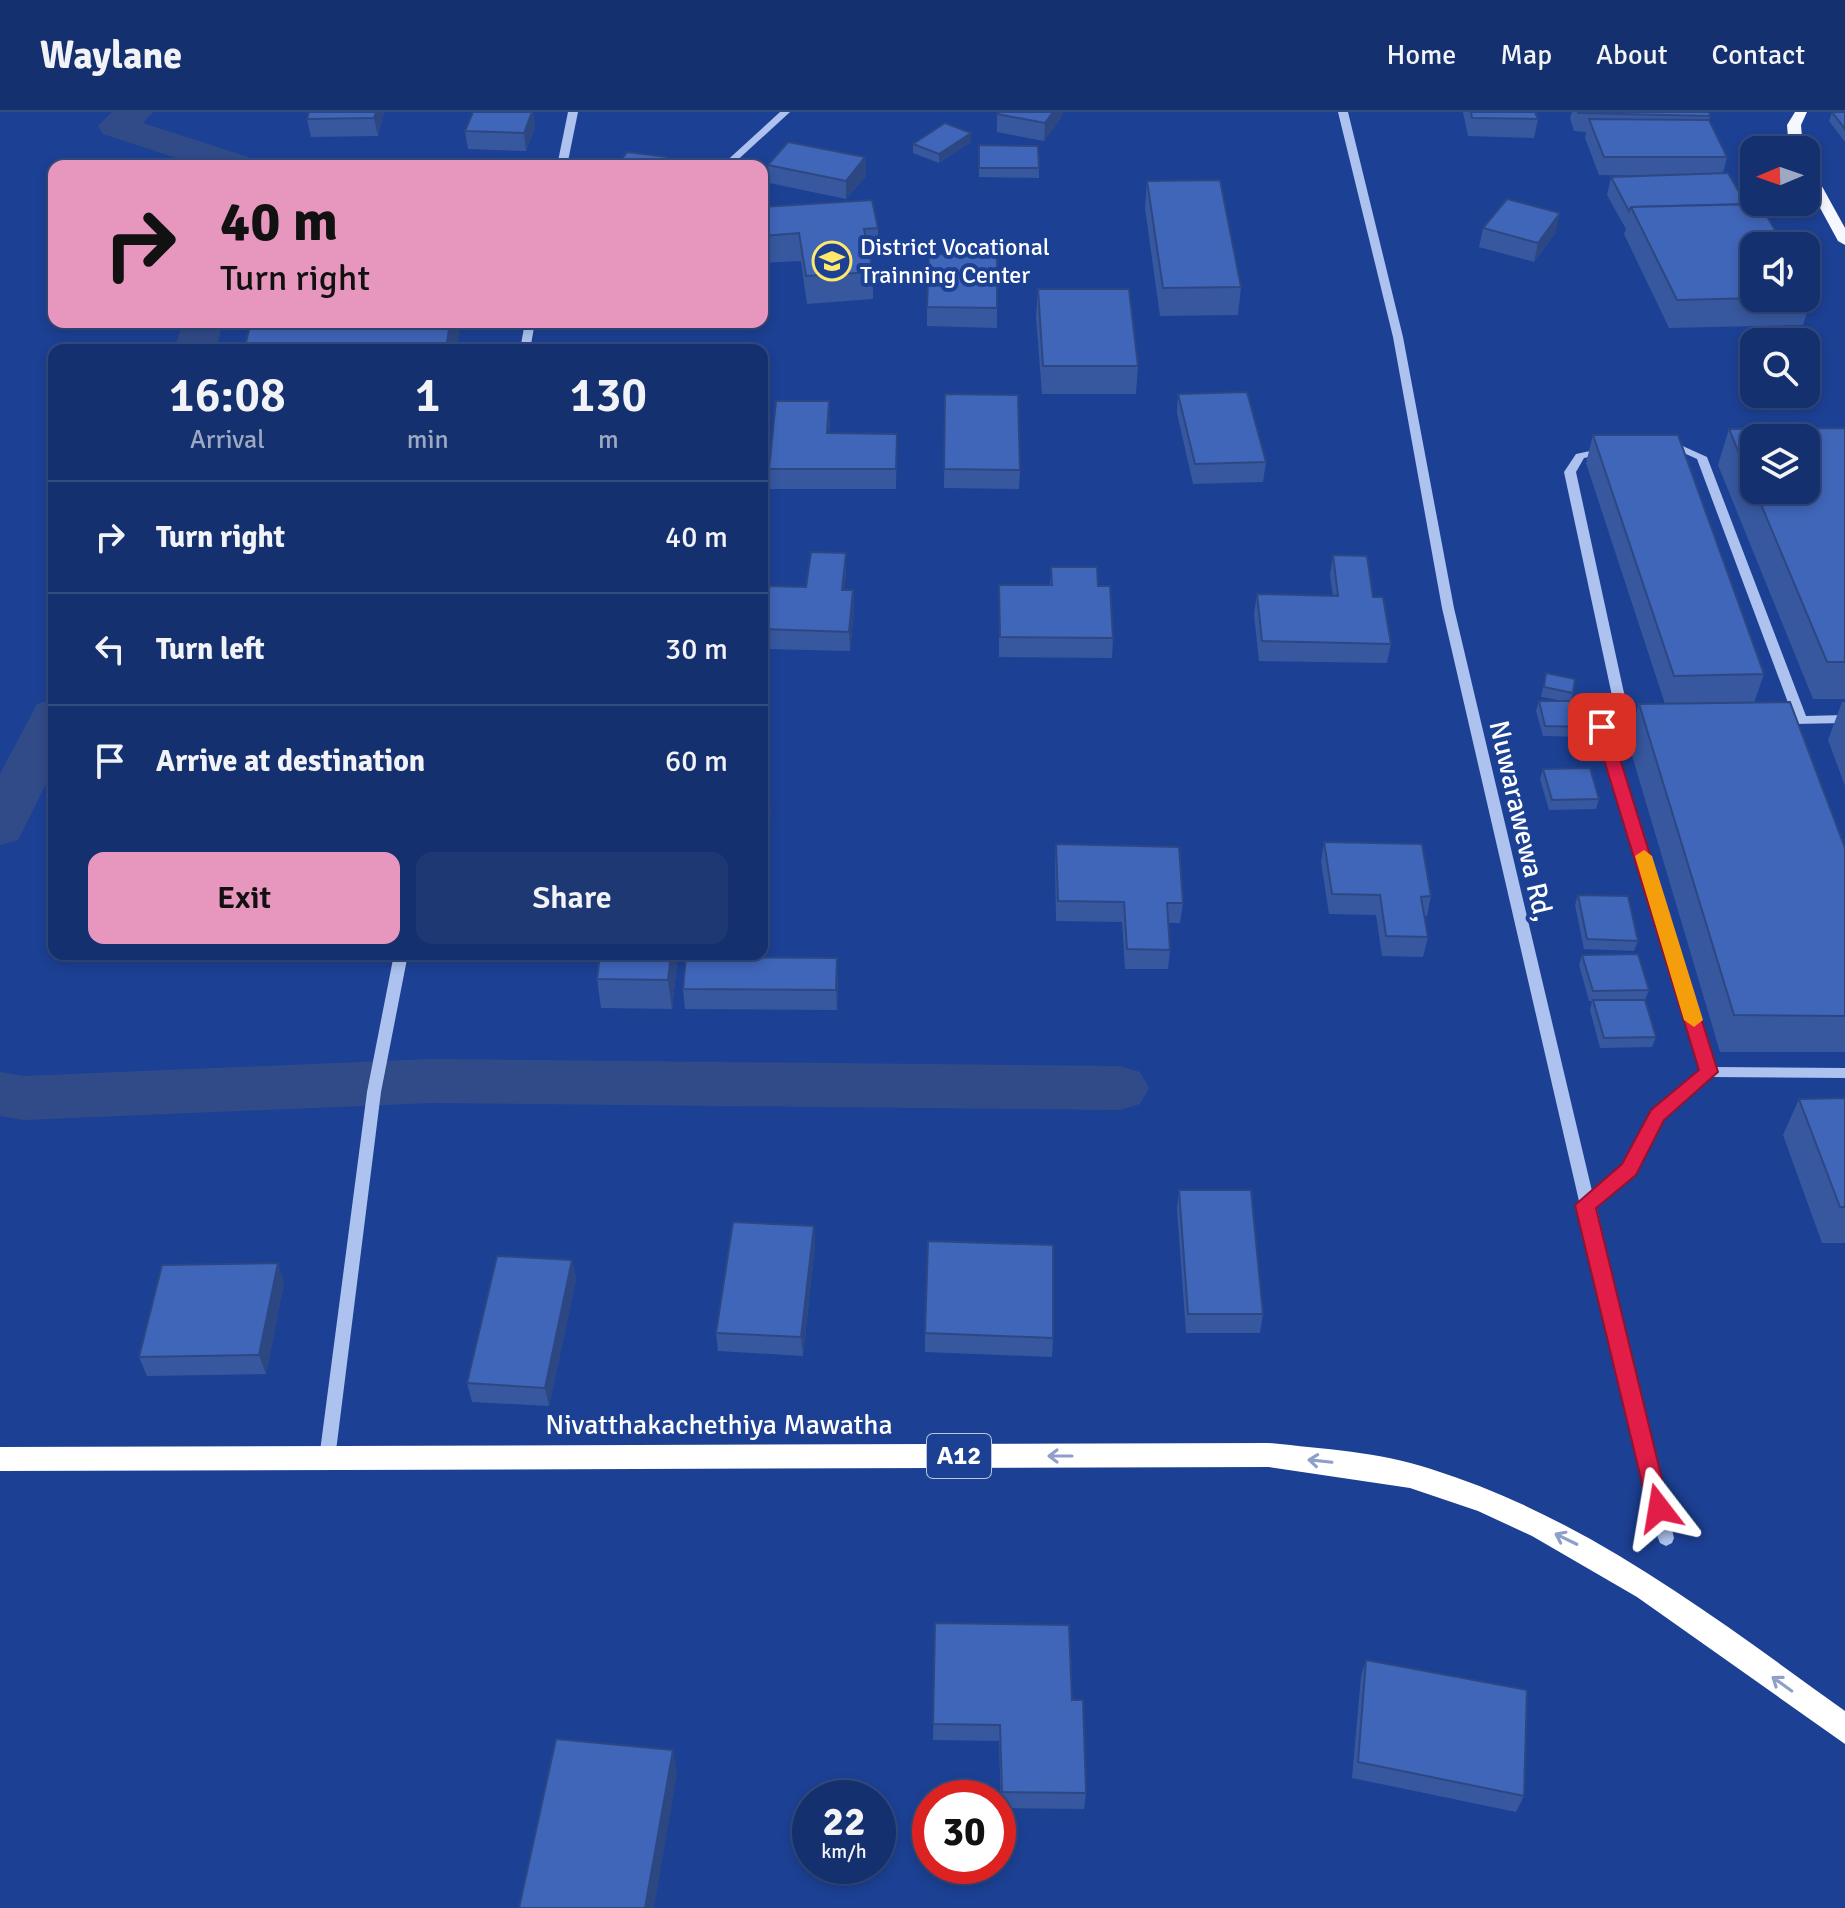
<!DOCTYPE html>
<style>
body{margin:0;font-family:Signika,sans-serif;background:#1e3873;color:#f1f3f6;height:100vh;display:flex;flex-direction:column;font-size:30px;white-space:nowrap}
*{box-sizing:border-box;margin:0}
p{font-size:26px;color:#9da9c2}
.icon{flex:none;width:44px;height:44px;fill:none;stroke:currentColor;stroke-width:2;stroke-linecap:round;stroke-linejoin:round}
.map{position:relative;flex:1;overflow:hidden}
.details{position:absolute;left:48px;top:232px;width:720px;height:616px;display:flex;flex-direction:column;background:#15306e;border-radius:16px;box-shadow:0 4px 12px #0003,0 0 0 2px #344b81}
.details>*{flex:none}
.banner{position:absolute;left:48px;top:48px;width:720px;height:168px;border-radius:16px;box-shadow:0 4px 12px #0003,0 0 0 2px #344b81;background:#e797bd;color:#111;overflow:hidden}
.needle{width:52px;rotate:268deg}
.buttons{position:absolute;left:1740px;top:24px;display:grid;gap:16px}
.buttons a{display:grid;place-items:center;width:80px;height:80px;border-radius:16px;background:#15306e;box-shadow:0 4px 12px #0003,0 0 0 2px #344b81;font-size:40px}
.speed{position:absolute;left:792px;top:1668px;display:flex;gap:16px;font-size:40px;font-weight:700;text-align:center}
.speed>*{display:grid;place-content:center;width:104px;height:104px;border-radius:50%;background:#15306e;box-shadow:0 4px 12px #0003,0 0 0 2px #344b81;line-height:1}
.speed small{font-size:20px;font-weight:400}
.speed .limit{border:12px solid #d22;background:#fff;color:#111}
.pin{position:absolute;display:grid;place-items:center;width:68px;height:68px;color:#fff;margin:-34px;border-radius:16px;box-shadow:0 4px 12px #0006}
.me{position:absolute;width:88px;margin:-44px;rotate:346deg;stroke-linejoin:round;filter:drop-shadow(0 0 6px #0008)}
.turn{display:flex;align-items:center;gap:28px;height:168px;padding:0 40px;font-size:36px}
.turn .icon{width:104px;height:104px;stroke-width:2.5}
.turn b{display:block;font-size:56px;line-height:68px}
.eta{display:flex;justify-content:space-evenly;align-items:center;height:136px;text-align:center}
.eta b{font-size:48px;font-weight:600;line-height:56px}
.button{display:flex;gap:16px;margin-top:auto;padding:16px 40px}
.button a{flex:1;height:92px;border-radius:16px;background:#e797bd;color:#111;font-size:32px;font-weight:600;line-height:92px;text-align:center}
.button a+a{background:#1e3873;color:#f1f3f6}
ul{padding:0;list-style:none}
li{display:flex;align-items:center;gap:24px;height:112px;padding:0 40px;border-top:2px solid #344b81}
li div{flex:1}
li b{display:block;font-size:30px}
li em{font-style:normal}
header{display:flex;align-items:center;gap:48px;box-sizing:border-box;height:112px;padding:0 40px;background:#15306e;border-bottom:2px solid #344b81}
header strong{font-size:38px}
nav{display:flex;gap:44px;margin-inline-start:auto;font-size:28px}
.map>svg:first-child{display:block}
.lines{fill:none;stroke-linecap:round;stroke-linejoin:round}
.canal{fill:#314b89;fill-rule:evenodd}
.minor{fill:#adc2ef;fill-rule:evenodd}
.major{fill:#f5f8ff;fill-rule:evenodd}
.highway{fill:#fff;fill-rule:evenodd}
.wall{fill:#37589f}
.shaded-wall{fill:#2d4782}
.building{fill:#4066b9;stroke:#2d4782;stroke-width:2}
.oneway{stroke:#8ea0c9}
.route{fill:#e11d48;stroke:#92132f;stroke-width:2}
.slow{fill:#f59e0b}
.labels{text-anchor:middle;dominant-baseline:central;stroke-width:8;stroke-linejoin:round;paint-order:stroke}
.far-poi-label{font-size:24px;fill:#fff;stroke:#1c4093;text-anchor:start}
.shield{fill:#1c4093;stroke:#bbc6df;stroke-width:2}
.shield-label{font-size:26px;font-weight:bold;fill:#fff}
.street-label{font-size:28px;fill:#fff;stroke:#1c4093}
</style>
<header>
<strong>Waylane</strong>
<nav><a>Home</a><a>Map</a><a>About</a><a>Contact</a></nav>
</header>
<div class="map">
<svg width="1845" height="1796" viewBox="0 0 1845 1796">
<rect width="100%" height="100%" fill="#1c4093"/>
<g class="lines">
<g class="canal">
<path d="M112 0H153L143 11 251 46 257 54H201L103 22 98 14Z"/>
<path d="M183 210H223L216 238H174Z"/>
<path d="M54 587V656L18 728 0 733V662L37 592Z"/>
<path d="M431 947 1120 954 1140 960 1149 976 1140 992 1120 998 431 991 24 1008 0 1004V960L24 964Z"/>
</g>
<g class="minor">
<path d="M568 0H578L567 54H557Z"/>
<path d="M780 0H790L731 54H721Z"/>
<path d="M1338 0H1348L1403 225 1454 496 1592 1079 1624 1054 1653 999 1701 958 1596 615 1598 612 1617 607 1564 360 1576 342 1604 336 1609 339 1608 341 1584 346 1576 360 1629 604H1637L1639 607 1637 610 1609 617 1714 955 1845 956V966L1712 965 1663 1007 1634 1062 1596 1093 1674 1426 1672 1431 1666 1434 1660 1431 1658 1426 1582 1098 1577 1093 1579 1089 1442 496 1393 225Z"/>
<path d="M525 210H535L530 238H520Z"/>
<path d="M1676 331 1707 345 1806 604 1845 603V611L1793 612 1787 608 1793 604 1697 347 1675 337 1665 338 1660 335 1661 333Z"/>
<path d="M394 842H408L381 980 335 1347 333 1352 327 1354 321 1352 319 1347 367 980Z"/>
</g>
<g class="major">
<path d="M1795 0H1807L1801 13 1803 38H1789L1787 13Z"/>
<path d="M1806 54 1813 58 1845 116V133L1838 129 1806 70Z"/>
</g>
<path class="highway" d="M1269 1331C1323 1337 1379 1340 1431 1357 1587 1406 1714 1505 1845 1599V1632L1637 1485 1532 1424 1478 1399 1410 1376 1269 1355 0 1359V1335Z"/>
</g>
<g class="wall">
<path d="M384 0 378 24 311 25 307 7Z"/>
<path d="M473 0H533L535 16 526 39 468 37 465 19Z"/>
<path d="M1463 0H1535L1538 7 1534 26 1468 24Z"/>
<path d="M1572 0H1709L1710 4 1709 8 1727 45 1723 61 1754 186H1806V174L1812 185 1803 213 1669 216 1624 122 1626 117 1607 83 1611 65 1651 64 1599 63 1585 26 1586 20 1574 19 1570 6Z"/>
<path d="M1832 0H1845V30L1829 9Z"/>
<path d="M997 2 1063 3 1044 29 997 20Z"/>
<path d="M971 30 939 51 913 41V32Z"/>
<path d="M979 33 1039 56V66L979 65Z"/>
<path d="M865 45 866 64 846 87 769 71 768 53Z"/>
<path d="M1147 69 1241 175 1238 203 1160 204 1145 96Z"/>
<path d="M762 95 878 116V144H870L873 160V187L807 192 801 149 762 151Z"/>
<path d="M1483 116 1556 120 1534 150 1479 135Z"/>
<path d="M1038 177 1138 254 1136 282H1042L1036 205Z"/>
<path d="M927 195 997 196V216L927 214Z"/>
<path d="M482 210H509L482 211Z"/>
<path d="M945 282 1020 358 1019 377 944 376Z"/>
<path d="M1178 282 1266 350 1263 370 1193 372 1177 301Z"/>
<path d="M830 309 829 321 897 322 896 377H770L769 357Z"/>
<path d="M1845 316V587H1813L1718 353 1729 317Z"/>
<path d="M1593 323 1764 562 1754 591 1845 736V940H1720L1628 630 1639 592H1665L1586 351Z"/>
<path d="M1333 443 1373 485 1391 532 1387 551 1259 549 1254 502 1257 482 1333 484 1330 463Z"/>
<path d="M1051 455 1098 474 1113 526 1112 546 999 545V473H1050Z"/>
<path d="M846 460 844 478H853L854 498 850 539 764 537 763 517 806 475Z"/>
<path d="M1546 561 1573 581 1570 589 1587 615 1584 625 1543 624 1536 599 1539 589H1564L1541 585Z"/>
<path d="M1842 590H1845V674L1828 628Z"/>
<path d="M1543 657 1599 687 1596 697 1549 698 1540 667Z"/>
<path d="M762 691H770L769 732H762Z"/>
<path d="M1324 730 1431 784 1427 804H1424L1428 825 1423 845 1382 844 1376 803 1329 802 1321 750Z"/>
<path d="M1056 732 1183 791 1180 811H1168L1170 838 1168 857H1125L1122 810 1056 809 1055 752Z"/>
<path d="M1578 783 1638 829 1634 839 1584 837 1575 793Z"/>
<path d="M678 842 672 897 601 896 597 867Z"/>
<path d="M1582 843 1649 878 1645 888 1656 925 1652 935 1600 936 1590 898 1592 889H1589L1579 853Z"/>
<path d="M838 866 837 898 685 897 683 877Z"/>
<path d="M1845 986V1131H1822L1783 1023 1799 987Z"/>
<path d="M1179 1078 1263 1202 1260 1221H1186L1177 1097Z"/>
<path d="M814 1114 815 1133 803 1244 718 1239 716 1221Z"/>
<path d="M572 1148 576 1167 549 1294 472 1290 467 1271Z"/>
<path d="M284 1170 266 1262 147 1264 139 1245Z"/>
<path d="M925 1221 1053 1226 1052 1245 925 1240Z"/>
<path d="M935 1511 1072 1588 1086 1681 1084 1697 1001 1696 999 1629 933 1628Z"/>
<path d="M1366 1548 1524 1684 1516 1700 1352 1666 1361 1564Z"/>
</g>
<g class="shaded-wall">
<path d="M376 0H384L378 24 374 6Z"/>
<path d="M532 0H533L535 16 526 39 524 21Z"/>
<path d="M1053 0H1063V3L1044 29 1045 11Z"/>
<path d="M971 21V30L939 51V42Z"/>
<path d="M666 45 667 54H660Z"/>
<path d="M865 45 866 64 846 87V69Z"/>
<path d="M1560 101 1556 120 1534 150 1538 131Z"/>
<path d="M450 210H461L457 238H446Z"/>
<path d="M829 289 830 309 827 340V321Z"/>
<path d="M846 441V460L843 498 842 478Z"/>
<path d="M853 478 854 498 850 539 849 520Z"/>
<path d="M671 842H678L672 897 668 868Z"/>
<path d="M837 846 838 866 837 898 836 878Z"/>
<path d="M814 1114 815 1133 803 1244 801 1225Z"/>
<path d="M572 1148 576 1167 549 1294 545 1276Z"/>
<path d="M278 1151 284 1170 266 1262 259 1243Z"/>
<path d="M673 1638 677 1662 654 1796H645Z"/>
</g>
<g class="building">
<path d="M309 0H376L374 6 307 7Z"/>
<path d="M473 0H532L524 21 465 19Z"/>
<path d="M999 0H1053L1045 11 997 2Z"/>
<path d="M1471 0H1535L1538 7 1472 6Z"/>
<path d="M1578 0H1709L1710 4 1578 1Z"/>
<path d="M1832 0H1845V17Z"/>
<path d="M1589 7 1709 8 1727 45H1604Z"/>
<path d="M945 11 971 21 939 42 913 32Z"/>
<path d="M788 30 865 45 846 69 768 53Z"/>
<path d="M979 33 1038 34 1039 56H979Z"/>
<path d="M627 40 666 45 660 54H617Z"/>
<path d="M1728 61 1746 92 1631 95 1629 99 1611 65Z"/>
<path d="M1220 68 1241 175 1163 176 1147 69Z"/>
<path d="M1507 87 1560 101 1538 131 1483 116Z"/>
<path d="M872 88 878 116 864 117 873 160 806 164 799 121 762 124V95Z"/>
<path d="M1760 92 1784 134H1754V186H1759L1677 188 1631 95Z"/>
<path d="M929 142 997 143V196L927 195Z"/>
<path d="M1806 174 1812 185H1806Z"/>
<path d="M1038 177H1129L1138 254H1043Z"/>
<path d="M251 210H450L446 238H244Z"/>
<path d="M1247 280 1266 350 1195 352 1178 282Z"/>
<path d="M945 282 1018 283 1020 358 944 357Z"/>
<path d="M776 289H829L827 321 897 322 896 357H769Z"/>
<path d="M1845 316V550H1827L1755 378H1806V326H1754V377L1729 317Z"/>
<path d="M1593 323H1678L1764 562 1674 564Z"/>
<path d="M811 440 846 441 842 478H853L849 520 763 517 769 474 806 475Z"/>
<path d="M1333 443 1367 444 1373 485H1383L1391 532 1262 529 1257 482 1338 484Z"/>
<path d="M1051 455H1097L1098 474H1110L1113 526 1000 525 999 473H1052Z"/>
<path d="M1546 561 1575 567 1573 581 1544 575Z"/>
<path d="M1539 589H1580L1587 615 1545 614Z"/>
<path d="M1790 590 1845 736V904L1734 903 1639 592Z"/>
<path d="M1590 656 1599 687 1552 688 1543 657Z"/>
<path d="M762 691H770L769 722H762Z"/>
<path d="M1324 730 1422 732 1431 784 1421 785 1428 825 1386 824 1380 783 1332 782Z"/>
<path d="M1056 732 1179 735 1183 791H1167L1170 838 1127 837 1124 790 1058 789Z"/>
<path d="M1578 783 1628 784 1638 829 1587 827Z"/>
<path d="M600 842H671L668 868 597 867Z"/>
<path d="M1638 842 1649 878 1593 879 1582 843Z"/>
<path d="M686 845 837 846 836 878 683 877Z"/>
<path d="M1593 888H1645L1656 925 1604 926Z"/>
<path d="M1845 986V1095H1840L1799 987Z"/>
<path d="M1179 1078H1251L1263 1202H1188Z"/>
<path d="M733 1110 814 1114 801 1225 716 1221Z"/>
<path d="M928 1129 1053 1133V1226L925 1221Z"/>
<path d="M497 1144 572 1148 545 1276 467 1271Z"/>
<path d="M278 1151 259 1243 139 1245 162 1153Z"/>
<path d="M935 1511 1069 1513 1072 1588H1083L1086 1681 1002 1680 1000 1613 933 1612Z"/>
<path d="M1366 1548 1527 1578 1524 1684 1358 1650Z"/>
<path d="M556 1627 673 1638 645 1796H519Z"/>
</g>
<defs><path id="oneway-shaft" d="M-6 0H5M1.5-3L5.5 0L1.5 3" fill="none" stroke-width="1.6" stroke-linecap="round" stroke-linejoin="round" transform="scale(2)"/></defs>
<g class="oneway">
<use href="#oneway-shaft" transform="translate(1060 1344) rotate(180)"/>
<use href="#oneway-shaft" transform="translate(1320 1349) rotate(-174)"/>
<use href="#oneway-shaft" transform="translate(1566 1427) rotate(-154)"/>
<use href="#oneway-shaft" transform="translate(1782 1572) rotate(-144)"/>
</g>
<path class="route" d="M1602 609 1610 615 1718 960 1664 1008 1636 1063 1596 1096 1669 1396 1666 1403 1659 1406 1651 1403 1648 1396 1575 1093 1622 1052 1651 998 1699 958 1594 615Z"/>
<path class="slow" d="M1644 738 1652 744 1703 908 1694 915 1684 908 1635 744Z"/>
<defs>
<symbol id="university-ring" viewBox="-11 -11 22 22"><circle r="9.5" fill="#1c4093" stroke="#ffe86b" stroke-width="1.5"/><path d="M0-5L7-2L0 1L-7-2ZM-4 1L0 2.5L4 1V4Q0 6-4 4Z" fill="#ffe86b"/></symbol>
</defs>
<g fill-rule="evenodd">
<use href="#university-ring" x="810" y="127" width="44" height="44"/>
</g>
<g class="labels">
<g class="far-poi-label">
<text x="860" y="135">District Vocational<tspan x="860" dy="28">Trainning Center</tspan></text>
</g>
<rect class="shield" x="927" y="1322" width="64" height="44" rx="6"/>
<g class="shield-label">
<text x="959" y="1344">A12</text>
</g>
<g class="street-label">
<text transform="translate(1521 709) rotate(77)">Nuwarawewa Rd,</text>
<text x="719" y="1313">Nivatthakachethiya Mawatha</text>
</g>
</g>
</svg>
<div class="buttons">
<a><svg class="needle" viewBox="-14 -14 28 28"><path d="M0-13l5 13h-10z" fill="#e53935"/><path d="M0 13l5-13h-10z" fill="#9da9c2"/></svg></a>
<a><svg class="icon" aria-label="sound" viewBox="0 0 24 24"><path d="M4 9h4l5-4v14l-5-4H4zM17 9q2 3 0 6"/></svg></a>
<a><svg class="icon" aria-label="search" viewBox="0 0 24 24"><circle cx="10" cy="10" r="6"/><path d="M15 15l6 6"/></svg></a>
<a><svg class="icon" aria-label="layers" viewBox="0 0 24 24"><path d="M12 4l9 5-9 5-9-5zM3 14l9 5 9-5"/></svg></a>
</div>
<div class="speed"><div>22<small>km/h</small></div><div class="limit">30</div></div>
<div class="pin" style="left:1602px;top:615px;background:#d93025"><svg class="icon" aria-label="arrive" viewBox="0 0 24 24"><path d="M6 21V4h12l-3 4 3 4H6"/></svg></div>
<svg class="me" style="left:1659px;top:1396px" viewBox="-20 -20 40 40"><path d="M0-17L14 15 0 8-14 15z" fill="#e11d48" stroke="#fff" stroke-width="4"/></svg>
<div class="banner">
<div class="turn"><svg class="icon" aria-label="right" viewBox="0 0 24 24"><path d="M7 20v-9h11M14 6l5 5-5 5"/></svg><div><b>40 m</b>Turn right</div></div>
</div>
<section class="details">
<div class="eta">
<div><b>16:08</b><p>Arrival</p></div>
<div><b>1</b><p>min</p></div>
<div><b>130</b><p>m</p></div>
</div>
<ul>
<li><svg class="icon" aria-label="right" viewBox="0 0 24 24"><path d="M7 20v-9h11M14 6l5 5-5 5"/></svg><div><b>Turn right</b></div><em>40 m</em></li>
<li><svg class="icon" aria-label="left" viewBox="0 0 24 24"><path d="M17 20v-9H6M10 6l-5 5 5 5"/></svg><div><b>Turn left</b></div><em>30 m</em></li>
<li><svg class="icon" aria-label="arrive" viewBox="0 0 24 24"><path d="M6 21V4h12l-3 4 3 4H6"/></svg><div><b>Arrive at destination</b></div><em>60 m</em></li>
</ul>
<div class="button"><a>Exit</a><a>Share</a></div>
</section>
</div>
